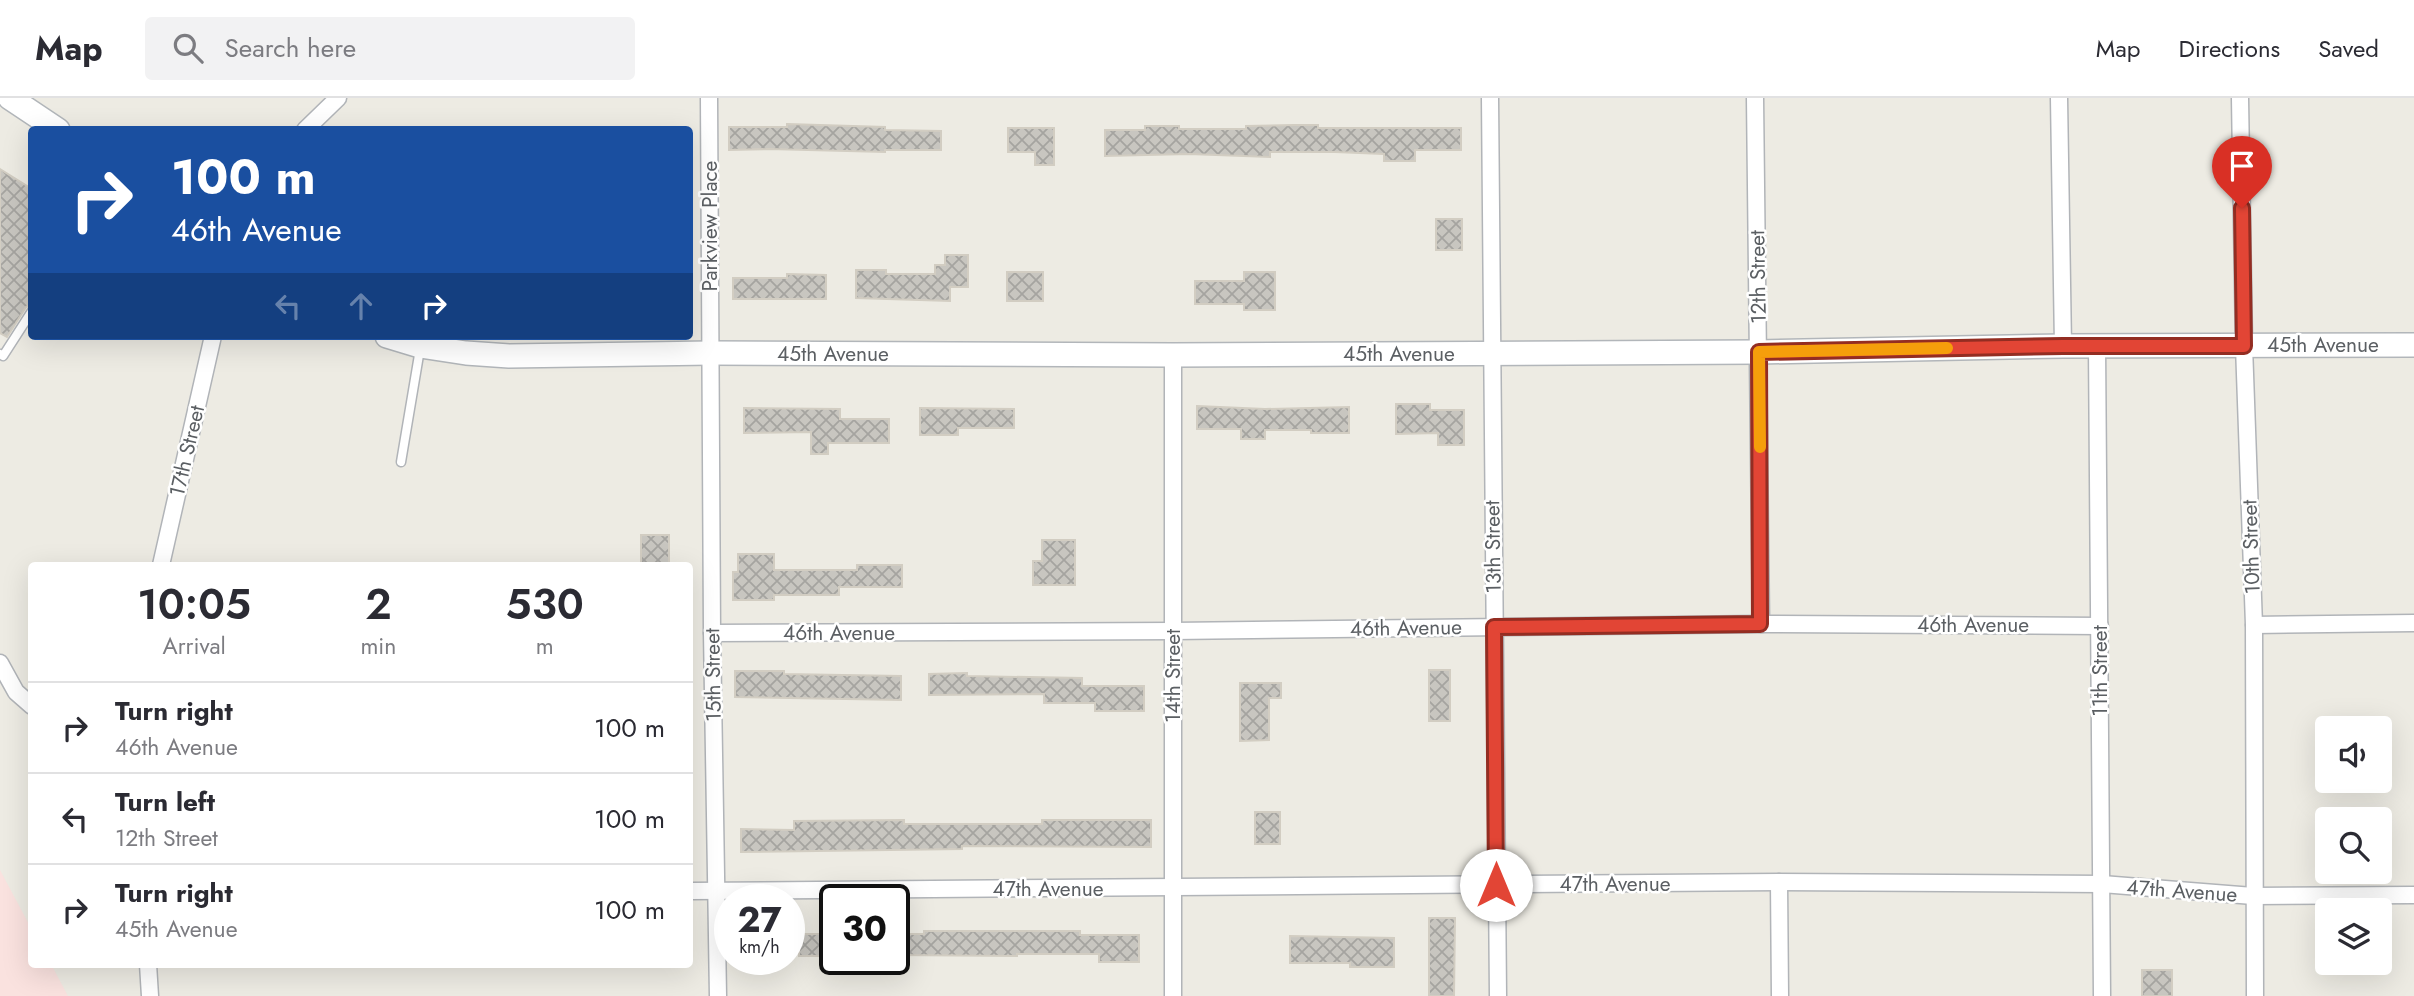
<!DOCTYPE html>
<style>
body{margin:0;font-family:Jost,sans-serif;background:#f2f2f3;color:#2b2b33;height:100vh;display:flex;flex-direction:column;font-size:26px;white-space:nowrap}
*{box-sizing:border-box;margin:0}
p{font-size:23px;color:#7c7c81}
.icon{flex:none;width:38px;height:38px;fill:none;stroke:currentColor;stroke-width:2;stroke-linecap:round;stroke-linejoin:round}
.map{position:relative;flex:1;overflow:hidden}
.drawer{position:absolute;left:28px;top:464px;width:665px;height:406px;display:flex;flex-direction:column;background:#fff;border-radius:7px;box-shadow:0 7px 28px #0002}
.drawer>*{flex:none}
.banner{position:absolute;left:28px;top:28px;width:665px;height:214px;border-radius:7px;box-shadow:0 7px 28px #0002;background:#1a4fa0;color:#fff;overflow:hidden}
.fabs{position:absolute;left:2315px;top:618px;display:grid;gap:14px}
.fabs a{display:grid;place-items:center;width:77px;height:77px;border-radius:7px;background:#fff;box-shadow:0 7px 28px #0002;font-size:35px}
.speed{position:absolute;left:714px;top:786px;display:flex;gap:14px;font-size:35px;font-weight:700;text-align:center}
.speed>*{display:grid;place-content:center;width:91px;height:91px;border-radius:50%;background:#fff;box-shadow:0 7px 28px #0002;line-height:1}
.speed small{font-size:18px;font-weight:400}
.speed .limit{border:4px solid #111;border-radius:10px;background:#fff;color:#111}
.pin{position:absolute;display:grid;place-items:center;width:60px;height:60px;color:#fff;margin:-72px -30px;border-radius:50% 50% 50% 0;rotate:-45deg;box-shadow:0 0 7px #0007}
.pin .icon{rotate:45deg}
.me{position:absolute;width:77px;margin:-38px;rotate:0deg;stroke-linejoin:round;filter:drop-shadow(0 0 5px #0008)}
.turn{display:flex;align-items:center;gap:24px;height:147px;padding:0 28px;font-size:32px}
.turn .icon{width:91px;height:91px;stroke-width:2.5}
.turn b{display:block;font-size:49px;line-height:60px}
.lanes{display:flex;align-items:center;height:66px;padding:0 28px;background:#0003;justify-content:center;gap:35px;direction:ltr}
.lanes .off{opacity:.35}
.eta{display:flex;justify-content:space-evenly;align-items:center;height:119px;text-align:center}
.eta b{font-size:42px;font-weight:600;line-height:49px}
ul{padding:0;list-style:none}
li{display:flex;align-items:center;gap:21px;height:91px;padding:0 28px;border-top:2px solid #e1e1e2}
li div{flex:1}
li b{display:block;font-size:26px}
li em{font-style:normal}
header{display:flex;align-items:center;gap:42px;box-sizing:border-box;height:98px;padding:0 35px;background:#fff;border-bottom:2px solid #e1e1e2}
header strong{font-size:33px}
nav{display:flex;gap:38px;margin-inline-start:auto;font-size:24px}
.search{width:490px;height:63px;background:#f2f2f3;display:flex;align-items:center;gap:18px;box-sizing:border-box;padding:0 24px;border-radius:7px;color:#7c7c81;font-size:26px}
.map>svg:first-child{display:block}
.medical{fill:#fae2df}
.building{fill:url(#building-cross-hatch);stroke:#d2cdc2;stroke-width:2}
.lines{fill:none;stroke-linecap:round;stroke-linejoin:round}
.lane-casing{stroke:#b1b4b8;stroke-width:11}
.street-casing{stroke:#b1b4b8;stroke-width:19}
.secondary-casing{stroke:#b2b6ba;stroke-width:26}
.lane{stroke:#fff;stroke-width:8}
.street{stroke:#fff;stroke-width:16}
.secondary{stroke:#fff;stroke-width:23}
.route-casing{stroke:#932d22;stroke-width:18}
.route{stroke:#e24535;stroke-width:12}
.slow{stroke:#f59e0b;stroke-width:12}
.labels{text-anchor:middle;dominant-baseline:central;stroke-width:5;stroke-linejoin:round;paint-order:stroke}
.street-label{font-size:21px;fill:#5b5f63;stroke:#fff}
</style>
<header>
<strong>Map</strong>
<div class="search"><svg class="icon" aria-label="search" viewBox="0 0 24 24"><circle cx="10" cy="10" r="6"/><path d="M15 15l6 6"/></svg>Search here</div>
<nav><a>Map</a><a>Directions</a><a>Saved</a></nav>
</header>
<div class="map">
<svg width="2414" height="898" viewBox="0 0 2414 898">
<defs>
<pattern id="building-cross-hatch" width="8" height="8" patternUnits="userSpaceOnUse" patternTransform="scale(1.75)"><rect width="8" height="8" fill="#c8c6c0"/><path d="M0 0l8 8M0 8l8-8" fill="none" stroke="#a5a4a0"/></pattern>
</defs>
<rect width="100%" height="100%" fill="#edebe3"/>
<path class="medical" d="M0 772 31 830 32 866H51L68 898H0Z"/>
<g class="building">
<path d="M787 26 885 29V32L941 33V52H885V54L769 51 729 52V29H787Z"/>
<path d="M1294 27H1318V30H1461V52H1415V63H1384V56L1335 54H1270V59L1189 56 1105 58V32H1145V28H1179V31H1246V28Z"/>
<path d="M1008 30H1054V67H1035V54H1008Z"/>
<path d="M0 71 32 91V206L26 209 7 239 0 235Z"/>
<rect x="1436" y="121" width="26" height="31"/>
<path d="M945 157H968V189H950V203L856 200V172H886V176H935V167H945Z"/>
<rect x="1007" y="174" width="36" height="29"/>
<path d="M1244 174H1275V212H1244V206H1195V183H1244Z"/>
<path d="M787 176 826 177V201H733V180H787Z"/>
<path d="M1396 306H1430V312H1464V347H1438V335L1396 336Z"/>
<path d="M1197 308 1265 311 1349 309V335H1311V332H1265V341H1241V331H1197Z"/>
<path d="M744 310 840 311V321H889V345H828V356H811V334L744 335Z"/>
<path d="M920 310 1014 311V330H958V337H920Z"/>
<rect x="641" y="437" width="28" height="29"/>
<path d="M1042 442H1075V487H1033V463H1042Z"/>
<path d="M738 456H774V472H857V467H902V489H839V497H774V502H733V474H738Z"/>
<rect x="1429" y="572" width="21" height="51"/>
<path d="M735 573H784V576L901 578V602L735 599Z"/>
<path d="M967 575V578L1082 580V588H1144V613H1095V605H1044V596L929 597V576Z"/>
<path d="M1240 585H1281V600H1269V642L1240 643Z"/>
<rect x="1255" y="714" width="25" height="32"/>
<path d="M904 722V726H1042V722H1151V749L962 748V751L741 754V731L794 732V723Z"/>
<path d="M1429 820H1455L1454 898H1429Z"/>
<path d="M924 833H1080V837H1139V864H1099V856H1017V858L894 857V836H924Z"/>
<rect x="799" y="836" width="29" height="22"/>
<path d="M1290 838 1394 840V869H1350V865H1290Z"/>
<rect x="2142" y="872" width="30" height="26"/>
</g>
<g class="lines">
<defs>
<g id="lane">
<path d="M0 256 3 258 32 213"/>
<path d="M401 364 420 251"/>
</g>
<g id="street">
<path d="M709 0 712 535 718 898"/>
<path d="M1490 0 1498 898"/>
<path d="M1755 0 1761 526"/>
<path d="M2059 0 2063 248"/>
<path d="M2240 0 2244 248 2254 527 2255 898"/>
<path d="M305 32 338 0"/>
<path d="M2097 248 2102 898"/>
<path d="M161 467 213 238"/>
<path d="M2254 527 2414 525"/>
<path d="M712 535 1174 533 1761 526 2100 528"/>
<path d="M0 565 16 594 32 608"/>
<path d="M1779 784 1780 898"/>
<path d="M690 793 1779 784 2102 786 2253 798 2414 797"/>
<path d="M148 866 150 898"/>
<path d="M1173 898V257"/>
</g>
<g id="secondary">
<path d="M10 0 58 32"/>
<path d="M387 238 420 248 466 255 509 258 711 255 1173 257 1759 254 2063 248 2414 247"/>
</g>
</defs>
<use href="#lane" class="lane-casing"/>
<use href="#street" class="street-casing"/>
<use href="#secondary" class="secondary-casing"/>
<use href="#lane" class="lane"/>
<use href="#street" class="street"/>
<use href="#secondary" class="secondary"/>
</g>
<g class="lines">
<defs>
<path id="route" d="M1496 787 1494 529 1760 526 1759 254 2063 248H2244L2242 110"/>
</defs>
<use href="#route" class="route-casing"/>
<use href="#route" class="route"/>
<path class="slow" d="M1760 349 1759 254 1947 250"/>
</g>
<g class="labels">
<g class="street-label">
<text transform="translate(710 128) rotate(-90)">Parkview Place</text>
<text transform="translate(1758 179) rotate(-91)">12th Street</text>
<text x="2323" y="247">45th Avenue</text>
<text x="833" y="256">45th Avenue</text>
<text x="1399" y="256">45th Avenue</text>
<text transform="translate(187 353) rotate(-77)">17th Street</text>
<text transform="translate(1493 449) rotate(-91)">13th Street</text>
<text transform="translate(2251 449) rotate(-92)">10th Street</text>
<text x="1973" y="527">46th Avenue</text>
<text transform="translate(1406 530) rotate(-1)">46th Avenue</text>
<text x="839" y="535">46th Avenue</text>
<text transform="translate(2100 573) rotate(-90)">11th Street</text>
<text transform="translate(713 577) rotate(-91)">15th Street</text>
<text transform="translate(1173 578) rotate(-90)">14th Street</text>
<text x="1615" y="786">47th Avenue</text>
<text x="1048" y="791">47th Avenue</text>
<text transform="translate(2182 793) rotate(4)">47th Avenue</text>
</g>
</g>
</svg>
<div class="fabs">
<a><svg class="icon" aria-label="sound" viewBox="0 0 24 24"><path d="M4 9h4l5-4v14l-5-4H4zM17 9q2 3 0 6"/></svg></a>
<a><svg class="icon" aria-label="search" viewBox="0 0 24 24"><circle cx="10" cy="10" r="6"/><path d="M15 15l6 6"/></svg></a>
<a><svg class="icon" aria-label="layers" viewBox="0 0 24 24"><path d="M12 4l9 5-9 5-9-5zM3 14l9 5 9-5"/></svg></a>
</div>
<div class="speed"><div>27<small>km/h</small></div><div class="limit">30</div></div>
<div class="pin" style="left:2242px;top:110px;background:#d93025"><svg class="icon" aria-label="arrive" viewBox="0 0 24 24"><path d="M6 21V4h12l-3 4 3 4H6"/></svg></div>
<svg class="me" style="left:1496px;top:787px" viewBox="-20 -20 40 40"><circle r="19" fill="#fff"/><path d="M0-13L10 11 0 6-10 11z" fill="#e24535"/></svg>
<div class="banner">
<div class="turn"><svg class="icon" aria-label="right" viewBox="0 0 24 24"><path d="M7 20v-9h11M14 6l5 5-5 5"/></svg><div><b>100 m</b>46th Avenue</div></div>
<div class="lanes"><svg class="icon off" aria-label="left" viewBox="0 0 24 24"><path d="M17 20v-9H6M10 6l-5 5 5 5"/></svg><svg class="icon off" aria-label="ahead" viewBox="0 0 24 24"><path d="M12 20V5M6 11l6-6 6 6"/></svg><svg class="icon" aria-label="right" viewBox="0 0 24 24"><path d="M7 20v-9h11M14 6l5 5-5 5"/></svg></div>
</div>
<section class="drawer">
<div class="eta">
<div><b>10:05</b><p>Arrival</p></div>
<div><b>2</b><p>min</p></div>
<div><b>530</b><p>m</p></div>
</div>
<ul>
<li><svg class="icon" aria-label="right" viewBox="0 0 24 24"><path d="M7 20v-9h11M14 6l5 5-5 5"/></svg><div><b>Turn right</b><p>46th Avenue</p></div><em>100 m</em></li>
<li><svg class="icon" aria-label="left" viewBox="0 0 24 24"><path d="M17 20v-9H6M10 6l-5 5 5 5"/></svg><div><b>Turn left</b><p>12th Street</p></div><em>100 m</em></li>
<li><svg class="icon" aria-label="right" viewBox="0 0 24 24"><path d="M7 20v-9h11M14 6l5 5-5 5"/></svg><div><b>Turn right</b><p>45th Avenue</p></div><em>100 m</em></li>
</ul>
</section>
</div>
